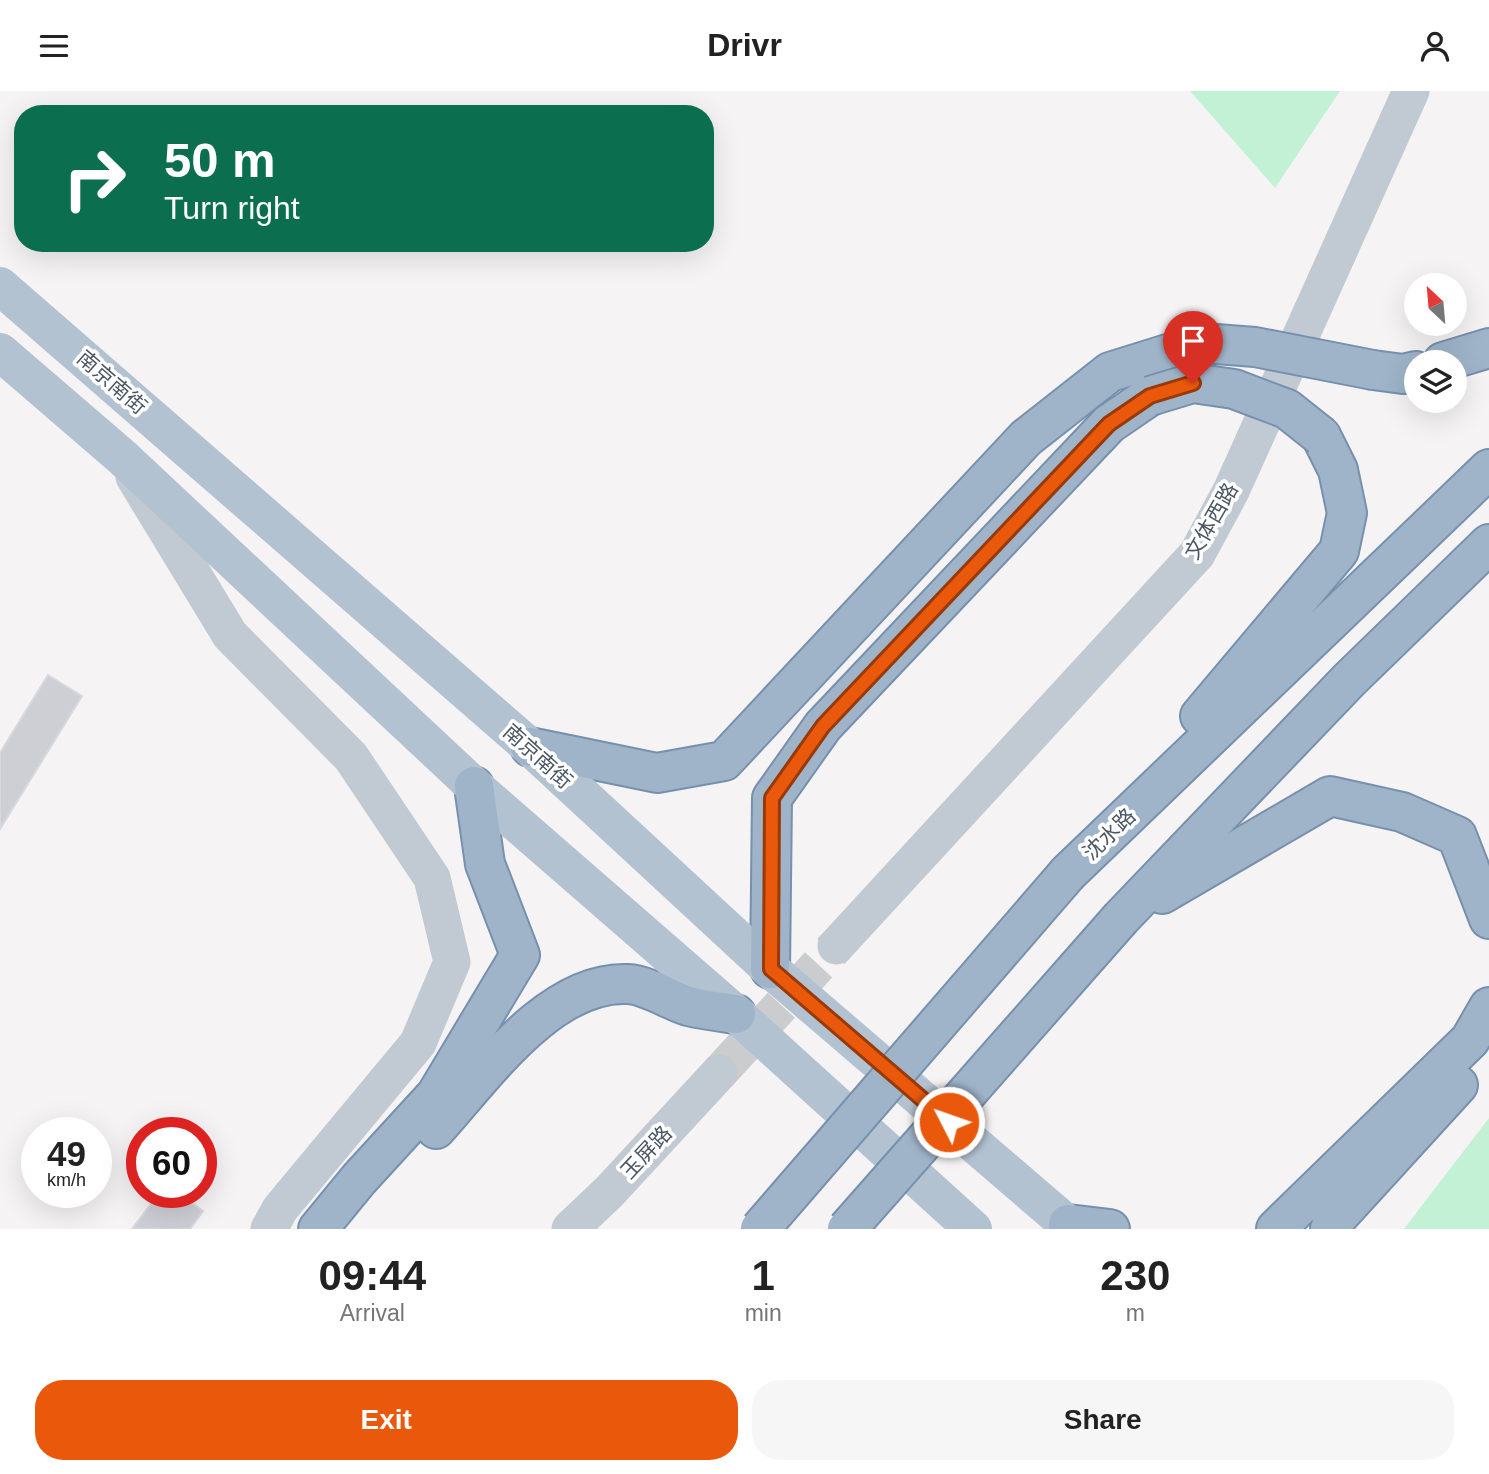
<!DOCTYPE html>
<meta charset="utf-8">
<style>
body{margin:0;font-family:Helvetica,"Noto Sans SC",sans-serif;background:#f6f6f6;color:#222;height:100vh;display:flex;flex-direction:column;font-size:26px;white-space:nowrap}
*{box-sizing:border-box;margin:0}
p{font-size:23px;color:#767676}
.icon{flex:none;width:38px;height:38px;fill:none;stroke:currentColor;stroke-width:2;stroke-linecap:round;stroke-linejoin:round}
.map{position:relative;height:1138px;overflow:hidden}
.side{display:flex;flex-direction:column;background:#fff;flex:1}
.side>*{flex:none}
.hud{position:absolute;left:14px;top:14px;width:700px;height:147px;border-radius:28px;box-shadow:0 7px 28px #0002;background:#0b6e4f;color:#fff;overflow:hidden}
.needle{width:46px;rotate:334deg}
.tools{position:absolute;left:1404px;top:182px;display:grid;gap:14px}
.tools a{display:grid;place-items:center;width:63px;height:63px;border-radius:50%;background:#fff;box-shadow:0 7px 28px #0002;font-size:35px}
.speed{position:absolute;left:21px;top:1026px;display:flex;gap:14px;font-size:35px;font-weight:700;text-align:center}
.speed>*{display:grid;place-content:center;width:91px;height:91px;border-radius:50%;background:#fff;box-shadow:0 7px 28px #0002;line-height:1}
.speed small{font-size:18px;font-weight:400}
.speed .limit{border:10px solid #d22;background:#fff;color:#111}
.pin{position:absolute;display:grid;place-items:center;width:60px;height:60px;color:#fff;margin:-72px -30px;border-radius:50% 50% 50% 0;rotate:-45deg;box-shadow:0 0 7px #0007}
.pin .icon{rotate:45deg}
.me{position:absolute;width:77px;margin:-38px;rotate:311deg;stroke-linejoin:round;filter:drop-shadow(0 0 5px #0008)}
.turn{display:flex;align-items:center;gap:24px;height:147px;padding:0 35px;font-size:32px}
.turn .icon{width:91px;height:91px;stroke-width:2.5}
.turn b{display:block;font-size:49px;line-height:60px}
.eta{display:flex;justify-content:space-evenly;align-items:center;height:119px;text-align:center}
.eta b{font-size:42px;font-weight:700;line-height:49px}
.cta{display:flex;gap:14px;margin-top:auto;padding:14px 35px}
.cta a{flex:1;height:80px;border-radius:28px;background:#ea580c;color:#fff;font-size:28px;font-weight:700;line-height:80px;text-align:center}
.cta a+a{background:#f6f6f6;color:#222}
header{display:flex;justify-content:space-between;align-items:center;height:91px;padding:0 35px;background:#fff;font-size:32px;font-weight:700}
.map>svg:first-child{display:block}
.green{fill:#c3f1d5}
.building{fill:#cdcfd5;stroke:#d7d9de;stroke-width:2}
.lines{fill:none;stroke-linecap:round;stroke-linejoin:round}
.tertiary-tunnel{stroke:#caccce;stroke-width:37;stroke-dasharray:37 18;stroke-linecap:butt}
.trunk-casing{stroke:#7690ad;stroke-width:42}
.tertiary{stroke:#c1cad2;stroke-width:37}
.primary{stroke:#b3c2d1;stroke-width:38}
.trunk{stroke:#9fb4c9;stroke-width:38}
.trunk-bridge-casing{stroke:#7690ad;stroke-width:42;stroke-linecap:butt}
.trunk-bridge{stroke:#9fb4c9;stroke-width:38}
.route-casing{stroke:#983908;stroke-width:18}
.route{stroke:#ea580c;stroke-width:12}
.labels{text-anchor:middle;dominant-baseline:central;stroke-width:7;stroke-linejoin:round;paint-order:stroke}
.street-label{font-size:21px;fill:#4a5661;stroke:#fff}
</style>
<header><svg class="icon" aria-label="menu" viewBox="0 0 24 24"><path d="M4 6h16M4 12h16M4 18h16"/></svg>Drivr<svg class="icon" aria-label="person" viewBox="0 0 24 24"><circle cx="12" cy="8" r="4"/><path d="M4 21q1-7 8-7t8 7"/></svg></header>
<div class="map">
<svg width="1489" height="1138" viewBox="0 0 1489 1138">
<rect width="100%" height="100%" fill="#f5f3f3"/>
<g class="green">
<path d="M1190 0H1340L1275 97Z"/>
<path d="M1489 1027V1138H1404Z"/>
</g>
<g class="building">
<path d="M48 584 82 605 0 738V662Z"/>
<path d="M160 1101H177L203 1120 190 1138H132Z"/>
</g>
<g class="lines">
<path class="tertiary-tunnel" d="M719 982 836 855"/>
<defs>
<g id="trunk">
<path d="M1443 271 1489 257"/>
<path d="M1373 279 1403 283 1416 280"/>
<path d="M1200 625 1339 460 1347 422 1338 379 1321 345"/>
<path d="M530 656 657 682 724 670 1026 347 1110 281 1203 252"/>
<path d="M1068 782 1489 378"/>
<path d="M1162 803 1330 705 1402 721 1457 745 1489 828"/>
<path d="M1121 827 1349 589 1489 453"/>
<path d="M770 878 772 707 823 635 1109 333 1150 305"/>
<path d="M436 1038C483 986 550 889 628 893 648 894 669 909 688 915 704 919 721 921 736 923"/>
<path d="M1068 1133 1110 1138"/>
<path d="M318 1138 359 1088 436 1004 520 864 485 773 474 695"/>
<path d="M1276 1138 1470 949 1489 916"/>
<path d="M1330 1138 1332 1132 1458 994"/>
</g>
</defs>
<use href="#trunk" class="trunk-casing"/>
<g class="tertiary">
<path d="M134 386 230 544 351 666 432 787 452 871 418 952 280 1118 269 1138"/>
<path d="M836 855 1197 463 1231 400 1411 0"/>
<path d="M570 1138 609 1101 719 982"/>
</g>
<g class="primary">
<path d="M0 195 530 656 770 878 1073 1138"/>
<path d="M0 261 122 366 474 695 736 923 973 1138"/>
</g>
<use href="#trunk" class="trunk"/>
<defs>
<g id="trunk-bridge">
<path d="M1203 252 1255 256 1373 279"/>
<path d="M1150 305 1193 292 1234 298 1287 318 1321 345"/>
<path d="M760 1138 1068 782"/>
<path d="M847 1138 1121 827"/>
</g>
</defs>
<use href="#trunk-bridge" class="trunk-bridge-casing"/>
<use href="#trunk-bridge" class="trunk-bridge"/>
</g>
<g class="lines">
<defs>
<path id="route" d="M949 1031 771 878 772 707 823 635 1109 333 1150 305 1193 292"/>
</defs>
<use href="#route" class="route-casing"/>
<use href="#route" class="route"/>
</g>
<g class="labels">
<g class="street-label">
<text transform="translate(112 291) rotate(41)">南京南街</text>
<text transform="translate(1211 430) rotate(-60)">文体西路</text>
<text transform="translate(538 665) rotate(42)">南京南街</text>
<text transform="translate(1109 743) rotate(-44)">沈水路</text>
<text transform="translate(646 1061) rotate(-47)">玉屏路</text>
</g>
</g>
</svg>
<div class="tools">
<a><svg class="needle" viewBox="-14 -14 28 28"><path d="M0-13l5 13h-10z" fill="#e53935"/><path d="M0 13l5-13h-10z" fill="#767676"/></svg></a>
<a><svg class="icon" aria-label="layers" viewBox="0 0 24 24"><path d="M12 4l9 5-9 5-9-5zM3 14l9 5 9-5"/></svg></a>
</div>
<div class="speed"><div>49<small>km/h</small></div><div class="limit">60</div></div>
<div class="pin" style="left:1193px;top:292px;background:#d93025"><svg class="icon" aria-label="arrive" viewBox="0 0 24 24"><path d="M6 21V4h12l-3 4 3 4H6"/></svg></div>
<svg class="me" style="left:949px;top:1031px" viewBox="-20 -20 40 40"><circle r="17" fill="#ea580c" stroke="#fff" stroke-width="3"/><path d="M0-11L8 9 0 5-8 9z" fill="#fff"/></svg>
<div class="hud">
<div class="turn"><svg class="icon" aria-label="right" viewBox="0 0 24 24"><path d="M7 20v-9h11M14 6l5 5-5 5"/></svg><div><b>50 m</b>Turn right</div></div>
</div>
</div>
<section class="side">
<div class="eta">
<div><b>09:44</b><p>Arrival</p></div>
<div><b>1</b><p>min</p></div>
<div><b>230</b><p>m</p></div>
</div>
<div class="cta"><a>Exit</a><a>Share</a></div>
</section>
